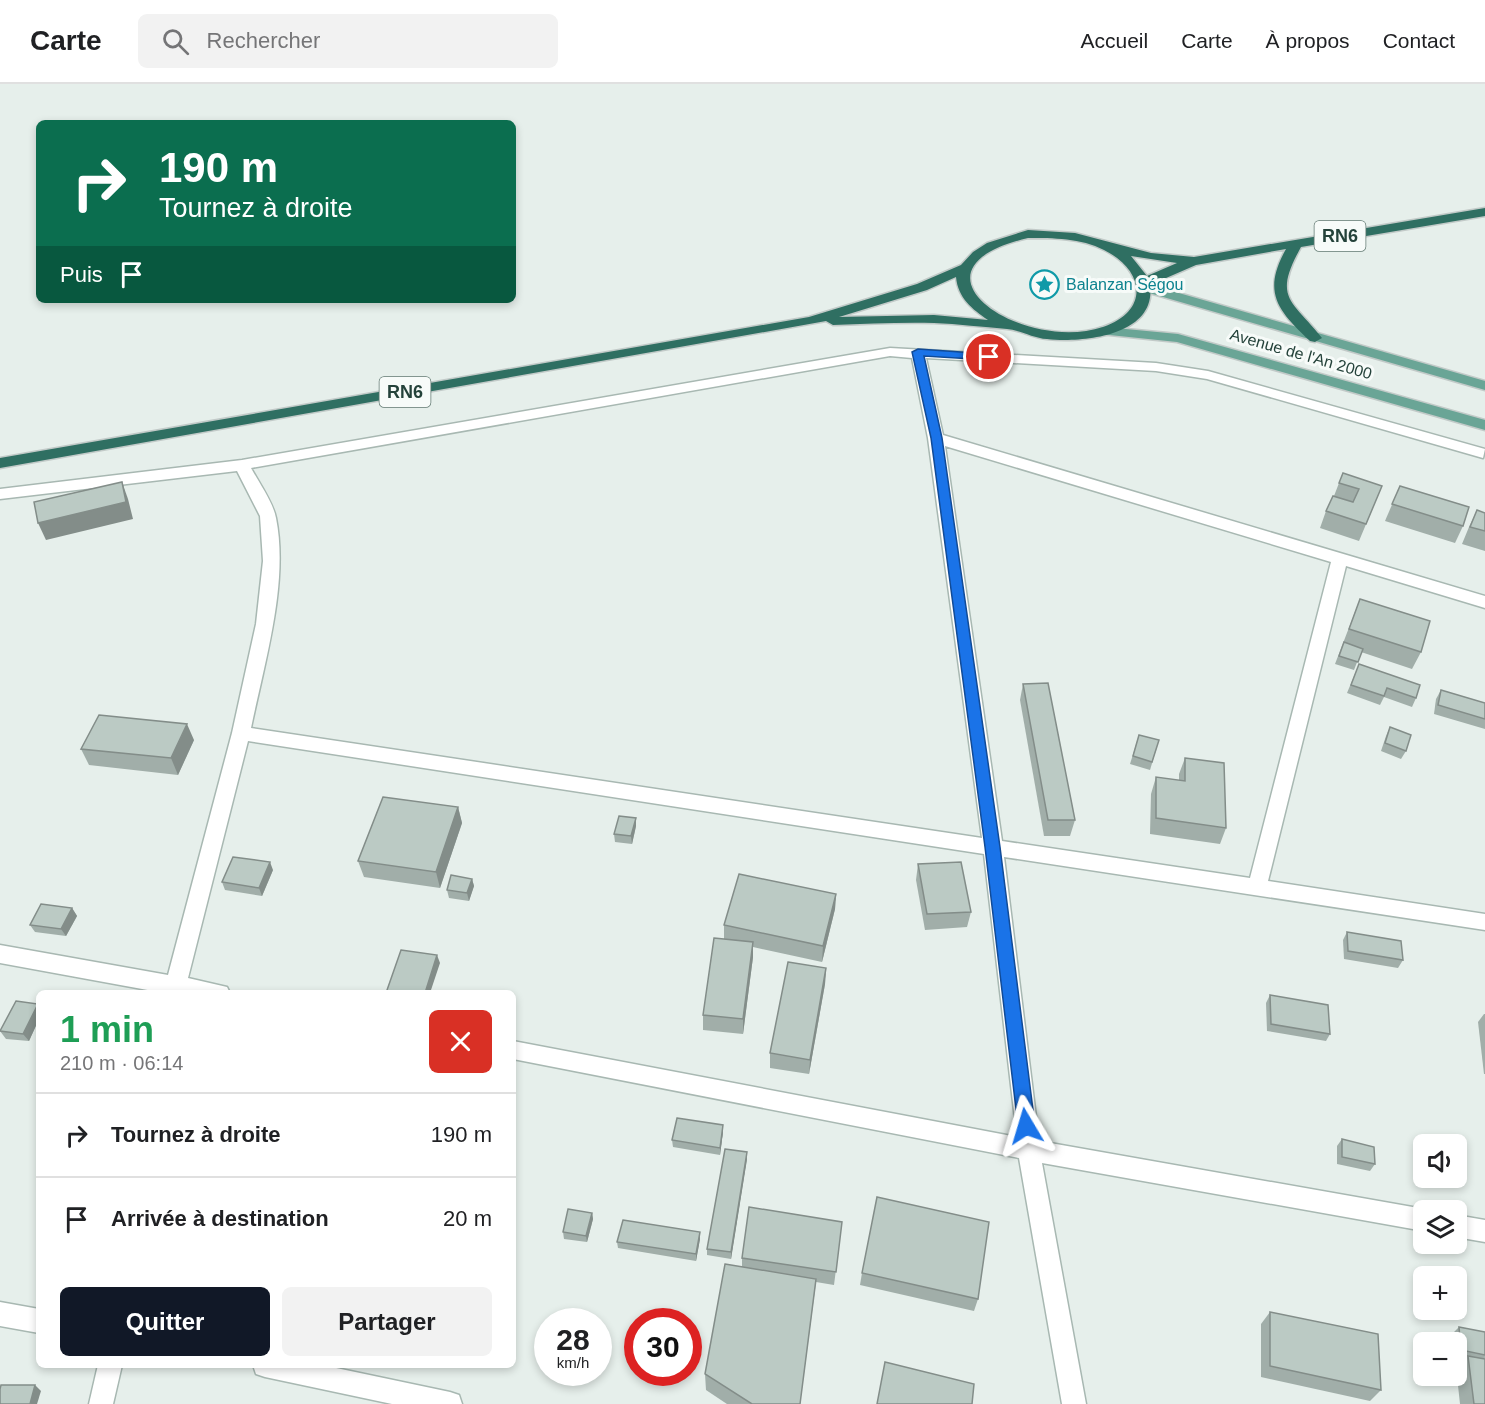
<!DOCTYPE html>
<html lang="fr">
<meta charset="utf-8">
<style>
body{margin:0;font-family:Arial,sans-serif;background:#f2f2f2;color:#202124;height:100vh;display:flex;flex-direction:column;font-size:22px;white-space:nowrap}
*{box-sizing:border-box;margin:0}
p{font-size:20px;color:#757577}
.icon{flex:none;width:33px;height:33px;fill:none;stroke:currentColor;stroke-width:2;stroke-linecap:round;stroke-linejoin:round}
.map{position:relative;flex:1;overflow:hidden}
.details{position:absolute;left:36px;top:906px;width:480px;height:378px;display:flex;flex-direction:column;background:#fff;border-radius:9px;box-shadow:0 3px 9px #0003}
.details>*{flex:none}
.top-card{position:absolute;left:36px;top:36px;width:480px;height:183px;border-radius:9px;box-shadow:0 3px 9px #0003;background:#0b6e4f;color:#fff;overflow:hidden}
.buttons{position:absolute;left:1413px;top:1050px;display:grid;gap:12px}
.buttons a{display:grid;place-items:center;width:54px;height:54px;border-radius:9px;background:#fff;box-shadow:0 3px 9px #0003;font-size:30px}
.speed{position:absolute;left:534px;top:1224px;display:flex;gap:12px;font-size:30px;font-weight:700;text-align:center}
.speed>*{display:grid;place-content:center;width:78px;height:78px;border-radius:50%;background:#fff;box-shadow:0 3px 9px #0003;line-height:1}
.speed small{font-size:15px;font-weight:400}
.speed .limit{border:9px solid #d22;background:#fff;color:#111}
.pin{position:absolute;display:grid;place-items:center;width:51px;height:51px;color:#fff;margin:-26px;border:3px solid #fff;border-radius:50%;box-shadow:0 2px 6px #0007}
.me{position:absolute;width:66px;margin:-33px;rotate:353deg;stroke-linejoin:round;filter:drop-shadow(0 0 4px #0008)}
.turn{display:flex;align-items:center;gap:21px;height:126px;padding:0 24px;font-size:27px}
.turn .icon{width:78px;height:78px;stroke-width:2.5}
.turn b{display:block;font-size:42px;line-height:51px}
.then{display:flex;align-items:center;height:57px;padding:0 24px;background:#0003;gap:12px;font-size:22px}
.round{display:grid;place-items:center;flex:none;width:63px;height:63px;border-radius:9px;background:#f2f2f2}
.headline{display:flex;align-items:center;justify-content:space-between;height:102px;padding:0 24px}
h1{font-size:36px;font-weight:700;line-height:45px;color:#1e9e55}
.button{display:flex;gap:12px;margin-top:auto;padding:12px 24px}
.button a{flex:1;height:69px;border-radius:9px;background:#111827;color:#fff;font-size:24px;font-weight:700;line-height:69px;text-align:center}
.button a+a{background:#f2f2f2;color:#202124}
ul{padding:0;list-style:none}
li{display:flex;align-items:center;gap:18px;height:84px;padding:0 24px;border-top:2px solid #e0e0e0}
li div{flex:1}
li b{display:block;font-size:22px}
li em{font-style:normal}
header{display:flex;align-items:center;gap:36px;box-sizing:border-box;height:84px;padding:0 30px;background:#fff;border-bottom:2px solid #e0e0e0}
header strong{font-size:28px}
nav{display:flex;gap:33px;margin-inline-start:auto;font-size:21px}
.search{width:420px;height:54px;background:#f2f2f2;display:flex;align-items:center;gap:15px;box-sizing:border-box;padding:0 21px;border-radius:9px;color:#757577;font-size:22px}
.map>svg:first-child{display:block}
.lines{fill:none;stroke-linecap:round;stroke-linejoin:round}
.street-casing{stroke:#a8b8b2;stroke-width:3}
.primary-casing{stroke:#c2cac8;stroke-width:3}
.highway-casing{stroke:#c2cac8;stroke-width:3}
.street{fill:#fff;fill-rule:evenodd}
.primary{fill:#6aa596;fill-rule:evenodd}
.highway{fill:#2f6f62;fill-rule:evenodd}
.wall{fill:#a1aea9}
.shaded-wall{fill:#838d89}
.building{fill:#bbcac4;stroke:#838d89;stroke-width:1.5}
.route{fill:#1a73e8;stroke:#114b97;stroke-width:1.5}
.labels{text-anchor:middle;dominant-baseline:central;stroke-width:6;stroke-linejoin:round;paint-order:stroke}
.far-culture-label{font-size:16px;fill:#0d838f;stroke:#f7fbf9;text-anchor:start}
.far-street-label{font-size:16px;fill:#24423a;stroke:#f7fbf9}
.shield{fill:#f7fbf9;stroke:#637a73;stroke-width:1.5}
.shield-label{font-size:18px;font-weight:bold;fill:#24423a}
</style>
<header>
<strong>Carte</strong>
<div class="search"><svg class="icon" aria-label="search" viewBox="0 0 24 24"><circle cx="10" cy="10" r="6"/><path d="M15 15l6 6"/></svg>Rechercher</div>
<nav><a>Accueil</a><a>Carte</a><a>À propos</a><a>Contact</a></nav>
</header>
<div class="map">
<svg width="1485" height="1320" viewBox="0 0 1485 1320">
<rect width="100%" height="100%" fill="#e6efeb"/>
<g class="lines">
<defs>
<g id="street">
<path d="M890 264 1156 279 1208 287 1485 365 1483 374 1207 295 1156 287 926 274 943 351 1485 512V524L1346 482 1268 797 1485 830V846L1004 773 1039 1057 1424 1125 1428 1126H1424V1147L1042 1079 1086 1320H1062L1019 1074 513 975V957L1017 1053 984 770 248 657 188 894 227 903 230 909H164L0 879V861L168 891 232 649 256 540 263 477 260 432 237 387 0 415V405L242 376ZM890 272 912 274 928 354 982 754 251 644C264 580 289 499 276 434 273 418 259 399 251 384ZM945 362 1331 478 1250 794 1002 757Z"/>
<path d="M1456 1131 1485 1136V1158L1456 1153Z"/>
<path d="M0 1218 39 1225V1249L0 1242Z"/>
<path d="M98 1281H122L113 1320H89Z"/>
<path d="M253 1281H322L450 1308 459 1311 462 1320H392L265 1293 256 1290Z"/>
</g>
<g id="primary">
<path d="M1144 199 1485 297V306L1139 206V200Z"/>
<path d="M1105 243 1178 250 1485 336V346L1177 258 1100 250V244Z"/>
</g>
<path id="highway" d="M1485 124V132L1301 163C1272 215 1292 216 1322 254L1315 258 1310 257C1277 226 1262 208 1286 165L1196 181 1150 201C1157 252 1082 259 1047 255 1033 254 1020 246 1007 245 983 243 958 240 934 239 901 238 866 240 833 241L826 237 0 384V374L809 233 917 200 961 181 973 168 987 159 1028 146 1075 149 1151 169 1194 173ZM1028 154C1053 154 1081 154 1104 166 1145 186 1150 227 1103 243 1022 270 895 185 1028 154ZM1131 172 1177 179 1147 192ZM956 193C958 214 972 225 988 236L934 231 839 233 927 206Z"/>
</defs>
<use href="#street" class="street-casing"/>
<use href="#primary" class="primary-casing"/>
<use href="#highway" class="highway-casing"/>
<use href="#street" class="street"/>
<use href="#primary" class="primary"/>
<use href="#highway" class="highway"/>
</g>
<g class="wall">
<path d="M1339 399 1382 402 1359 457 1320 444 1326 427 1334 412Z"/>
<path d="M1400 402 1463 442 1455 459 1385 437Z"/>
<path d="M1477 426 1485 429V427V467L1462 460 1469 443Z"/>
<path d="M1360 515 1421 568 1412 585 1361 568 1354 586 1335 580Z"/>
<path d="M1359 580 1416 614 1412 623 1384 613 1380 621 1347 609Z"/>
<path d="M1023 600 1075 736 1070 752H1044L1020 616Z"/>
<path d="M1441 606 1485 619V645L1434 630 1436 615Z"/>
<path d="M1390 643 1406 667 1401 675 1381 667 1386 652Z"/>
<path d="M1139 651 1159 656 1150 686 1130 680Z"/>
<path d="M194 656 178 691 89 681 81 665Z"/>
<path d="M1185 674 1226 744 1220 760 1150 750 1151 710 1156 693 1179 697V690Z"/>
<path d="M458 723 462 739 440 804 364 793 358 777Z"/>
<path d="M636 734V742L632 760 615 758 614 750Z"/>
<path d="M918 780 971 828 967 843 925 846 916 796Z"/>
<path d="M273 786 262 812 225 806 222 798Z"/>
<path d="M472 795 474 802 469 817 449 814 447 806Z"/>
<path d="M836 810 835 825 822 878 753 863V873L743 950 703 946V931L724 855V841Z"/>
<path d="M72 824 77 832 66 852 35 848 30 841Z"/>
<path d="M1347 848 1403 876 1398 884 1344 875 1343 856Z"/>
<path d="M826 884 825 900 809 990 770 984V969Z"/>
<path d="M1270 911 1330 950 1326 957 1267 947 1266 919Z"/>
<path d="M39 921V935L29 957 6 955 0 947Z"/>
<path d="M1484 930H1485V990H1484L1478 938Z"/>
<path d="M723 1041V1048L720 1071 673 1063 672 1056Z"/>
<path d="M1342 1055 1375 1080 1370 1087 1337 1080V1062Z"/>
<path d="M747 1068V1075L731 1175 707 1171V1165Z"/>
<path d="M592 1129 593 1135 587 1158 564 1155 563 1148Z"/>
<path d="M842 1138 834 1201 816 1198 800 1320H727L706 1306 705 1290 742 1183V1174Z"/>
<path d="M700 1155 696 1177 618 1164 617 1158Z"/>
<path d="M862 1189 978 1215 974 1227 860 1201Z"/>
<path d="M1270 1228 1381 1306 1370 1317 1261 1293V1240Z"/>
<path d="M1459 1243 1485 1248V1320H1460L1456 1283 1466 1274 1456 1272V1258H1454L1453 1249Z"/>
</g>
<g class="shaded-wall">
<path d="M122 398 128 415 133 435 46 456 38 439Z"/>
<path d="M187 640 194 656 178 691 171 674Z"/>
<path d="M458 723 462 739 440 804 436 788Z"/>
<path d="M636 734V742L632 760 631 752Z"/>
<path d="M270 778 273 786 262 812 259 804Z"/>
<path d="M472 795 474 802 469 817 467 809Z"/>
<path d="M836 810 835 825 822 878 823 862Z"/>
<path d="M72 824 77 832 66 852 61 845Z"/>
<path d="M753 858V873L743 950V935Z"/>
<path d="M437 871 440 879 430 909H425Z"/>
<path d="M826 884 825 900 809 990 810 976Z"/>
<path d="M38 920 39 921V935L29 957 23 950Z"/>
<path d="M723 1041V1048L720 1071V1064Z"/>
<path d="M747 1068V1075L731 1175V1168Z"/>
<path d="M592 1129 593 1135 587 1158 586 1152Z"/>
<path d="M700 1148V1155L696 1177V1170Z"/>
<path d="M35 1301 41 1307 37 1320H30Z"/>
</g>
<g class="building">
<path d="M1343 389 1382 402 1366 440 1326 427 1333 412 1353 418 1359 405 1339 399Z"/>
<path d="M122 398 126 418 38 439 34 418Z"/>
<path d="M1400 402 1469 423 1463 442 1392 420Z"/>
<path d="M1477 426 1485 429V447L1470 443Z"/>
<path d="M1360 515 1430 537 1421 568 1349 545Z"/>
<path d="M1344 558 1363 565 1358 578 1339 572Z"/>
<path d="M1359 580 1420 601 1416 614 1387 604 1384 612 1351 601Z"/>
<path d="M1048 599 1075 736H1048L1023 600Z"/>
<path d="M1441 606 1485 619V635L1438 621Z"/>
<path d="M99 631 187 640 171 674 81 665Z"/>
<path d="M1390 643 1411 651 1406 667 1385 659Z"/>
<path d="M1139 651 1159 656 1152 678 1133 672Z"/>
<path d="M1185 674 1224 679 1226 744 1156 734V693L1185 697Z"/>
<path d="M383 713 458 723 436 788 358 777Z"/>
<path d="M619 732 636 734 631 752 614 750Z"/>
<path d="M233 773 270 778 259 804 222 798Z"/>
<path d="M961 778 971 828 927 830 918 780Z"/>
<path d="M739 790 836 810 823 862 724 841Z"/>
<path d="M451 791 472 795 467 809 447 806Z"/>
<path d="M41 820 72 824 61 845 30 841Z"/>
<path d="M1347 848 1401 857 1403 876 1348 867Z"/>
<path d="M714 854 753 858 743 935 703 931Z"/>
<path d="M401 866 437 871 425 909H386Z"/>
<path d="M788 878 826 884 810 976 770 969Z"/>
<path d="M1270 911 1328 921 1330 950 1271 940Z"/>
<path d="M16 917 38 920 23 950 0 947Z"/>
<path d="M677 1034 723 1041 720 1064 672 1056Z"/>
<path d="M1342 1055 1374 1063 1375 1080 1342 1073Z"/>
<path d="M725 1065 747 1068 731 1168 707 1165Z"/>
<path d="M877 1113 989 1138 978 1215 862 1189Z"/>
<path d="M749 1123 842 1138 836 1188 742 1174Z"/>
<path d="M568 1125 592 1129 586 1152 563 1148Z"/>
<path d="M623 1136 700 1148 696 1170 617 1158Z"/>
<path d="M725 1180 816 1195 800 1320H752L705 1290Z"/>
<path d="M1270 1228 1378 1250 1381 1306 1270 1282Z"/>
<path d="M1459 1243 1485 1248V1271L1461 1266Z"/>
<path d="M1468 1272 1485 1275V1320H1474Z"/>
<path d="M885 1278 974 1300 972 1320H877Z"/>
<path d="M1 1301H35L30 1320H0V1305Z"/>
</g>
<path class="route" d="M918 265 989 270 995 273 989 276 924 272 942 354 1000 763 1035 1042 1032 1048 1026 1050 1020 1048 1018 1042 985 763 931 354 912 268Z"/>
<defs>
<symbol id="sight-ring" viewBox="-11 -11 22 22"><circle r="9.5" fill="#f7fbf9" stroke="#0f9aa8" stroke-width="1.5"/><path d="M0-6L1.8-2.2L6-1.7L2.9 1.2L3.7 5.4L0 3.3L-3.7 5.4L-2.9 1.2L-6-1.7L-1.8-2.2Z" fill="#0f9aa8"/></symbol>
</defs>
<g fill-rule="evenodd">
<use href="#sight-ring" x="1028" y="184" width="33" height="33"/>
</g>
<g class="labels">
<g class="far-culture-label">
<text x="1066" y="200">Balanzan Ségou</text>
</g>
<g class="far-street-label">
<text transform="translate(1301 270) rotate(16)">Avenue de l'An 2000</text>
</g>
<g class="shield">
<rect x="1314.5" y="137" width="51" height="30" rx="4.5"/>
<rect x="379.5" y="293" width="51" height="30" rx="4.5"/>
</g>
<g class="shield-label">
<text x="1340" y="152">RN6</text>
<text x="405" y="308">RN6</text>
</g>
</g>
</svg>
<div class="buttons">
<a><svg class="icon" aria-label="sound" viewBox="0 0 24 24"><path d="M4 9h4l5-4v14l-5-4H4zM17 9q2 3 0 6"/></svg></a>
<a><svg class="icon" aria-label="layers" viewBox="0 0 24 24"><path d="M12 4l9 5-9 5-9-5zM3 14l9 5 9-5"/></svg></a>
<a>+</a>
<a>−</a>
</div>
<div class="speed"><div>28<small>km/h</small></div><div class="limit">30</div></div>
<div class="pin" style="left:989px;top:273px;background:#d93025"><svg class="icon" aria-label="arrive" viewBox="0 0 24 24"><path d="M6 21V4h12l-3 4 3 4H6"/></svg></div>
<svg class="me" style="left:1026px;top:1042px" viewBox="-20 -20 40 40"><path d="M0-17L14 15 0 8-14 15z" fill="#1a73e8" stroke="#fff" stroke-width="4"/></svg>
<div class="top-card">
<div class="turn"><svg class="icon" aria-label="right" viewBox="0 0 24 24"><path d="M7 20v-9h11M14 6l5 5-5 5"/></svg><div><b>190 m</b>Tournez à droite</div></div>
<div class="then">Puis<svg class="icon" aria-label="arrive" viewBox="0 0 24 24"><path d="M6 21V4h12l-3 4 3 4H6"/></svg></div>
</div>
<section class="details">
<div class="headline"><div><h1>1 min</h1><p>210 m · 06:14</p></div><a class="round" style="background:#d93025;color:#fff"><svg class="icon" aria-label="close" viewBox="0 0 24 24"><path d="M6 6l12 12M18 6L6 18"/></svg></a></div>
<ul>
<li><svg class="icon" aria-label="right" viewBox="0 0 24 24"><path d="M7 20v-9h11M14 6l5 5-5 5"/></svg><div><b>Tournez à droite</b></div><em>190 m</em></li>
<li><svg class="icon" aria-label="arrive" viewBox="0 0 24 24"><path d="M6 21V4h12l-3 4 3 4H6"/></svg><div><b>Arrivée à destination</b></div><em>20 m</em></li>
</ul>
<div class="button"><a>Quitter</a><a>Partager</a></div>
</section>
</div>
